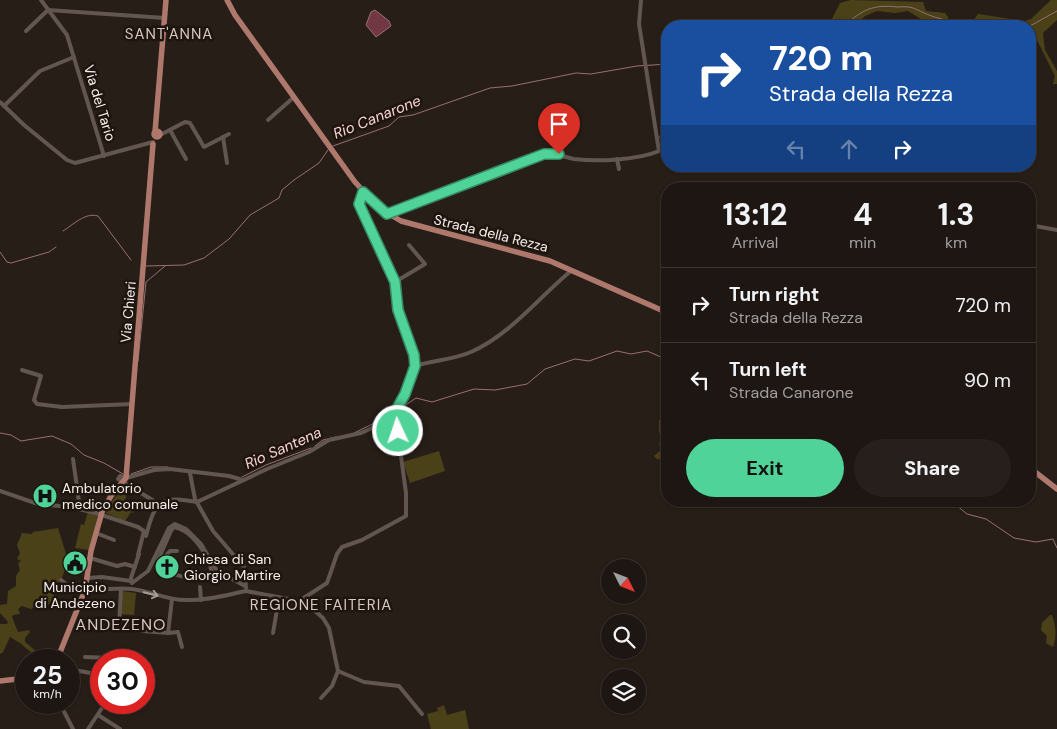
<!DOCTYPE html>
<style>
body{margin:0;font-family:"DM Sans",sans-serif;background:#261f1b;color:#f1f3f6;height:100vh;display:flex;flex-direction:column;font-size:19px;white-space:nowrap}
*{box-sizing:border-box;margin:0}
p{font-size:16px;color:#a19f9f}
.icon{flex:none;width:28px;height:28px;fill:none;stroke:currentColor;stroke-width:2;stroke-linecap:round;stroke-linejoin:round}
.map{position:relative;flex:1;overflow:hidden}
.drawer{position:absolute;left:661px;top:182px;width:375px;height:325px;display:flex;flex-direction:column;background:#1e1612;border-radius:20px;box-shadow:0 1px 4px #0004,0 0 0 1px #3c3532}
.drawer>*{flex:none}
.hud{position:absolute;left:661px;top:20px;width:375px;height:152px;border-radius:20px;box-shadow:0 1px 4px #0004,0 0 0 1px #3c3532;background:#1a4fa0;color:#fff;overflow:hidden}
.needle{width:32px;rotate:132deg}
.buttons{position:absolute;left:601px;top:559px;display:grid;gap:10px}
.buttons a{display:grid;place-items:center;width:45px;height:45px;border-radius:50%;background:#1e1612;box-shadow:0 1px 4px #0004,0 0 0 1px #3c3532;font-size:25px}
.speed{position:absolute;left:15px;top:649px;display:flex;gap:10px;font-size:25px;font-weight:700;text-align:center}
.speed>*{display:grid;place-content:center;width:65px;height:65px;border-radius:50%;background:#1e1612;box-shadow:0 1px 4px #0004,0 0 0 1px #3c3532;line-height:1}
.speed small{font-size:12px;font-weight:400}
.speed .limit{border:8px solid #d22;background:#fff;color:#111}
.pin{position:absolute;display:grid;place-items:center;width:42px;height:42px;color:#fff;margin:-51px -21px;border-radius:50% 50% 50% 0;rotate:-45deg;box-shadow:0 0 5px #0007}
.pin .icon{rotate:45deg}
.me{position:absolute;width:55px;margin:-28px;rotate:357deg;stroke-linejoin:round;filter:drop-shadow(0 0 4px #0008)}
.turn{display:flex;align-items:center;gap:18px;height:105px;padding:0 25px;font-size:22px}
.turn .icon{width:65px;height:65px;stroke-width:2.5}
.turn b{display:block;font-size:35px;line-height:42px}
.lanes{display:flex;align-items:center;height:48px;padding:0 25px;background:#0003;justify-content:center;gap:25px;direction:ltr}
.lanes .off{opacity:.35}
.eta{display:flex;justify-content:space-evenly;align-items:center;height:85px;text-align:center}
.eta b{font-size:30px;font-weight:700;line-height:35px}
.action{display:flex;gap:10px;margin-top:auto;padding:10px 25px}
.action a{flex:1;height:58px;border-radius:30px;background:#50d398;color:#111;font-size:20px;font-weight:700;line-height:58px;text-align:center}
.action a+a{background:#261f1b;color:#f1f3f6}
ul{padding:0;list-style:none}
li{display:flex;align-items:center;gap:15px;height:75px;padding:0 25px;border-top:1px solid #3c3532}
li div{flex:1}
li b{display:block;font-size:19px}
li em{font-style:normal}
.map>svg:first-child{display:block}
.green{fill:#4b4119}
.water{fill:#713844;stroke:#996f76}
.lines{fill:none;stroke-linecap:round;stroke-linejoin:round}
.stream{stroke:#996f76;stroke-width:1}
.minor{stroke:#625650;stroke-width:4}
.major{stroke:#af786d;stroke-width:5.5}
.oneway{stroke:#a59b96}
.route-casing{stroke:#348963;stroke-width:12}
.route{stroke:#50d398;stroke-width:9}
.labels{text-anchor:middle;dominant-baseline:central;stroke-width:5;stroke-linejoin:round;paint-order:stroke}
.street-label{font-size:14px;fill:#f6efeb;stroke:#1e150f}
.poi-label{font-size:14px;fill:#f6efeb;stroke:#1e150f;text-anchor:start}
.neighbourhood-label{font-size:15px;letter-spacing:1px;fill:#d6c8c0;stroke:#1e150f}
.water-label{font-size:15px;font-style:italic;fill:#fad3d9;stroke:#1e150f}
.quarter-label{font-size:16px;letter-spacing:1px;fill:#d6c8c0;stroke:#1e150f}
</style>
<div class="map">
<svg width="1057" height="729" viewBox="0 0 1057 729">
<rect width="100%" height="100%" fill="#281e18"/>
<g class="green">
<path d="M851 0 923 2 926 11 945 13 948 17V26L927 23 908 11 895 13 877 11 865 16 855 26H819L824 21H831L840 3Z"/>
<path d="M1051 0H1057V20L1043 33 1045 50 1057 71V84H1053L1055 76 1037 40 1033 37H1030V26H970L978 14 1025 21 1031 19Z"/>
<path d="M659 420H667V459H657L654 456 661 450 659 444 662 437 659 432Z"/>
<path d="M439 451 445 471 410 483 403 462Z"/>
<path d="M126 485 136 491 135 495 128 493 125 499 129 502 127 507 132 504 137 505 133 513 131 512 125 521 106 513 111 502Z"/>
<path d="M88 512 98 515 89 550 75 548 81 524 84 525Z"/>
<path d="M58 528 68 560 61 581H59L52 594 55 595 45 610 38 604 31 609 22 606 18 609 20 614 13 615 12 617 18 632 29 630 30 632 25 638V642L37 652 33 654 20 643 10 637 3 652 0 654V624H7L8 622 0 613V605L7 604 8 591 16 586V576L20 570 18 563 21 561 17 559 20 553 17 545 22 533 32 534 33 532Z"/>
<path d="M122 591 136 593 134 615 120 614Z"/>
<path d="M1050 615H1052C1056 626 1057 637 1053 647L1046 643 1047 636 1041 630 1042 623Z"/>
<path d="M444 705 447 715 465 710 469 729H431L427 714 438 711 437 708Z"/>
</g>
<path class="water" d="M375 10 389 21 391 26 376 37 366 25 371 12Z"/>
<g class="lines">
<g class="stream">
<path d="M844 26C862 10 873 4 897 7 902 7 908 6 913 8 923 12 931 17 942 19L944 26"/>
<path d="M1030 26 1057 11"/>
<path d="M333 146 389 126 399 117 413 115 490 88 512 86 576 73 591 74 637 66 668 64"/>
<path d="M63 231C73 225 85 212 98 216L131 260"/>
<path d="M0 252 7 262 11 263 49 252 56 247"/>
<path d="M146 266 184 265 204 258 229 239 250 215 279 198 282 190 294 180 319 163 328 150"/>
<path d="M138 361 146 282 165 266"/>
<path d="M398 410 416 398 432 402 474 389 495 390 527 384 545 369 575 359 589 361 617 351 631 354 647 351 668 360"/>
<path d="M0 433 11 435 21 441 52 436 71 444 84 455 104 463 123 474"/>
<path d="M354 433 393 414"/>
<path d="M315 446 323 440 336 437"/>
<path d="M131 474 151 467H168"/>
<path d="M242 477 266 465 311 448"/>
<path d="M945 501 956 505 967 514 986 519 1014 538 1036 542 1053 539 1057 548"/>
</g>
<g class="minor">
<path d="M41 0 67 35 104 156"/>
<path d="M26 31 48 10 165 18"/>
<path d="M0 102 24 125 67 160 75 163 153 142"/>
<path d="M4 106 40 71 74 57"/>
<path d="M268 120 294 97"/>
<path d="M170 130 186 159"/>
<path d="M160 135 185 122 190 123 204 147 229 134"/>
<path d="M223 137 227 163"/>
<path d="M661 137 668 134"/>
<path d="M617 159 619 169"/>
<path d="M387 214 543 154C555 152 563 157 574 159 597 162 638 160 659 151L639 24 641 0"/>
<path d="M1030 225 1057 230"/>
<path d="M395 282 425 264 409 245"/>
<path d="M415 366C433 360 453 360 471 352 510 335 539 297 572 270"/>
<path d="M22 370 41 376 34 400 37 404 62 407 132 404"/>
<path d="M73 459 80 509"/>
<path d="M190 473 195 499 213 531 244 567 246 588"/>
<path d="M0 491 38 504 70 507 96 513 138 527 144 531 138 555"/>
<path d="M154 501 118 479 120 476 126 478 154 470 170 469 229 476 243 480"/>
<path d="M197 502 267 469 309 452 329 440 361 433 395 418"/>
<path d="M96 533 114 540"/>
<path d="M146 536C155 501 160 495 197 502"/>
<path d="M90 558 117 566 125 564 135 567"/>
<path d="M158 560 171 531 173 527C192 529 209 556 212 573"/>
<path d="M158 560V563L161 569C180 577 195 583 213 572"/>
<path d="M158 560 163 559 170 551H177"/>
<path d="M87 578 102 577 131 581"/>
<path d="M61 580C78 597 110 586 132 589 150 591 167 600 185 600 205 601 226 595 246 591"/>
<path d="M132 583 148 571 169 528 175 524 186 529 201 544 217 571 245 586"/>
<path d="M132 583 131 578 139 554"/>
<path d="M200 587 201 600"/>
<path d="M246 591 299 601 315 611 323 618 329 628 338 671 364 682 399 686 422 714"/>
<path d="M172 599 168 633 178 632 182 647"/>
<path d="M299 601 327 583 337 554 342 547 362 540 406 516V493L395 412 405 394 415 366 414 355 398 310 395 282 359 204 363 192"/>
<path d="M119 627 121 589"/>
<path d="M142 631 168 633"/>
<path d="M273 633 279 598"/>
<path d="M85 657 112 658V660"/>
<path d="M69 669 101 675"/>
<path d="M321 698 332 686 338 671"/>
<path d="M59 702 73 729"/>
<path d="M98 715 120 729"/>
<path d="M88 729 106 702"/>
</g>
<g class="major">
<path d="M227 0 235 15 355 182 379 208 401 221 550 261 668 313"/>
<circle cx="157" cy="134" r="3"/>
<path d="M155 132 166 0"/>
<path d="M1030 468 1057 489"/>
<path d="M57 660 85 590 91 551 102 512 111 496 126 478 153 144"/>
<path d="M0 681 26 678"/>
</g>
</g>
<defs><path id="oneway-shaft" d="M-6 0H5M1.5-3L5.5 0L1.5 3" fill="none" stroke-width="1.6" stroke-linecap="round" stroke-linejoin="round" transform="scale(1.25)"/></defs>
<use class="oneway" href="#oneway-shaft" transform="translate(151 594) rotate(14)"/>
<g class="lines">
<defs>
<path id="route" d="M398 431 395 412 405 394 415 366 414 355 398 310 395 282 359 204 363 192 387 214 544 154H559"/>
</defs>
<use href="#route" class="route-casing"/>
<use href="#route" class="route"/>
</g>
<defs>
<symbol id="hospital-disc" viewBox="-11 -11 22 22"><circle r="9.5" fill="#50d398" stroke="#1e150f"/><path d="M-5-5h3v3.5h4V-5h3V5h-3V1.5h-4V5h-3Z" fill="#111"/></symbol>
<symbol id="civic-disc" viewBox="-11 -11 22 22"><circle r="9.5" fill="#50d398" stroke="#1e150f"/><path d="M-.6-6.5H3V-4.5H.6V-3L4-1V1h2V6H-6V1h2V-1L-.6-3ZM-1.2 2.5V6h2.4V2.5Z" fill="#111"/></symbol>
<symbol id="church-disc" viewBox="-11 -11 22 22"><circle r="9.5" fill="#50d398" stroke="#1e150f"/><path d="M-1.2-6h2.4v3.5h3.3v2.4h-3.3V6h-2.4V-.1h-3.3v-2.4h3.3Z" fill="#111"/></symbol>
</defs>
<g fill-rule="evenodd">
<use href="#hospital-disc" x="31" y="482" width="28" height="28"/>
<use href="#civic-disc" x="61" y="549" width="28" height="28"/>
<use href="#church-disc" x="153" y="553" width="28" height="28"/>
</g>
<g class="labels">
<g class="street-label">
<text transform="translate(100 103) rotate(73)">Via del Tario</text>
<text transform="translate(491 233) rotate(14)">Strada della Rezza</text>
<text transform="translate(128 312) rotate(-85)">Via Chieri</text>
</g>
<g class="poi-label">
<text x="62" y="488">Ambulatorio<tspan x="62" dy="16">medico comunale</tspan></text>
<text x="184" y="559">Chiesa di San<tspan x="184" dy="16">Giorgio Martire</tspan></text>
<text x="75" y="587" text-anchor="middle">Municipio<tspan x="75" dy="16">di Andezeno</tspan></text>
</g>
<g class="neighbourhood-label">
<text x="169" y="34">SANT'ANNA</text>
<text x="321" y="605">REGIONE FAITERIA</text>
</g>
<g class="water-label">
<text transform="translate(377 117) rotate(-22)">Rio Canarone</text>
<text transform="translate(283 448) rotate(-24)">Rio Santena</text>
</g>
<g class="quarter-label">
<text x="121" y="624">ANDEZENO</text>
</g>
</g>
</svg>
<div class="buttons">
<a><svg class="needle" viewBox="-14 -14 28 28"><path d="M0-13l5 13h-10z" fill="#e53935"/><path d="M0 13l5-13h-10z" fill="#a19f9f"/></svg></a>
<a><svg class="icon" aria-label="search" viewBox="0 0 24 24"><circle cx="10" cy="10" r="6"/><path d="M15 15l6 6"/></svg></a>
<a><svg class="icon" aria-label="layers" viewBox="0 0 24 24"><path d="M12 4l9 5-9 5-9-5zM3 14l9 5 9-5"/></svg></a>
</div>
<div class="speed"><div>25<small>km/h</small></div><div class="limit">30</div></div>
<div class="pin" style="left:559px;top:154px;background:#d93025"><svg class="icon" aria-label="arrive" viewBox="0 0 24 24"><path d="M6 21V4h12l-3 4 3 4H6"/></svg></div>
<svg class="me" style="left:398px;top:431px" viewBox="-20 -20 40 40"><circle r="17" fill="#50d398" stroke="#fff" stroke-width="3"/><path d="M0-11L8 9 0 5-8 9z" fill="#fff"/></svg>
<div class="hud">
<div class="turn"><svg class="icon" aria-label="right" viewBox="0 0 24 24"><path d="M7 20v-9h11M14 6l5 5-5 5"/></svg><div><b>720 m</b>Strada della Rezza</div></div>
<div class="lanes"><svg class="icon off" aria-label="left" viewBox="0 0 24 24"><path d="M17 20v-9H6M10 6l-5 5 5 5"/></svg><svg class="icon off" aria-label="ahead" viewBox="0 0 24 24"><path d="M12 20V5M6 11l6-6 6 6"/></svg><svg class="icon" aria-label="right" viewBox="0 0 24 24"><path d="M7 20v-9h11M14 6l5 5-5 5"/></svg></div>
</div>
<section class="drawer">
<div class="eta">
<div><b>13:12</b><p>Arrival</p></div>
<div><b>4</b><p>min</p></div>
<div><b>1.3</b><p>km</p></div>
</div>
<ul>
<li><svg class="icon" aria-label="right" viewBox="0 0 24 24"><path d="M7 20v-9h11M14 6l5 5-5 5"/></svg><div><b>Turn right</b><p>Strada della Rezza</p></div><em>720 m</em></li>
<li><svg class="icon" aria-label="left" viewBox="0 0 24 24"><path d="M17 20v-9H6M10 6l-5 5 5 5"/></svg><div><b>Turn left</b><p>Strada Canarone</p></div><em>90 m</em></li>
</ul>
<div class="action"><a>Exit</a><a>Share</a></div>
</section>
</div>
